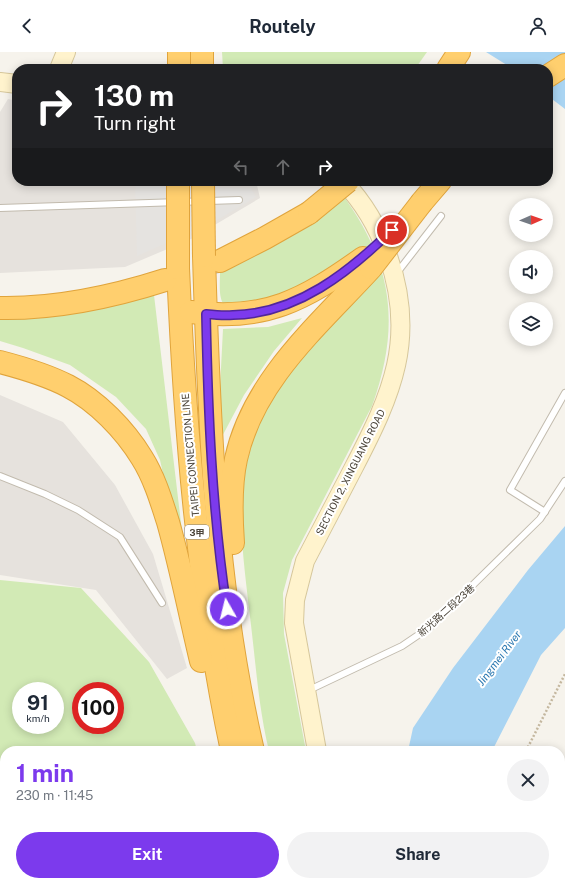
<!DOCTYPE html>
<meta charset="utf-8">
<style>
body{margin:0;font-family:"Public Sans","Noto Sans TC",sans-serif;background:#f2f2f3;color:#1f2937;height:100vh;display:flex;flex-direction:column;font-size:15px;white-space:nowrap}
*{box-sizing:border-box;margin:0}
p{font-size:13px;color:#747a83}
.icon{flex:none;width:22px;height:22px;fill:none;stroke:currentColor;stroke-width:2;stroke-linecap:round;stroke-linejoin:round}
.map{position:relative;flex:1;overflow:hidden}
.panel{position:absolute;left:0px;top:694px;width:565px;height:140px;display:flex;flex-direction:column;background:#fff;border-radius:16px 16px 0 0;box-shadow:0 2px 10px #0003}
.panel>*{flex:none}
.guide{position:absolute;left:12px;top:12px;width:541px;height:122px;border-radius:16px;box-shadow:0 2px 10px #0003;background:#202124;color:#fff;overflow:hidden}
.needle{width:26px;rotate:88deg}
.tools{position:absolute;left:509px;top:146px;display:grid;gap:8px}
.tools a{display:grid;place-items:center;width:44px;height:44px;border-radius:50%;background:#fff;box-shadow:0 2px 10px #0003;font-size:20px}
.speed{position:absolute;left:12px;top:630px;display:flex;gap:8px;font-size:20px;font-weight:700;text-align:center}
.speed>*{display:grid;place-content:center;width:52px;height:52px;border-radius:50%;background:#fff;box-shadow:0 2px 10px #0003;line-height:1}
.speed small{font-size:10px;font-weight:400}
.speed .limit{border:6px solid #d22;background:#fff;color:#111}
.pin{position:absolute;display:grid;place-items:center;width:34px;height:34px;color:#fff;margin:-17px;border:2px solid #fff;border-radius:50%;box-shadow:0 1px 4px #0007}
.me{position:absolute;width:44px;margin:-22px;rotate:352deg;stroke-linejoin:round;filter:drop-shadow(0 0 3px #0008)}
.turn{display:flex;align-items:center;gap:14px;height:84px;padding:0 16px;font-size:18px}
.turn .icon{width:52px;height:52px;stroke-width:2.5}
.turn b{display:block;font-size:28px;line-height:34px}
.lanes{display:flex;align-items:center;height:38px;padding:0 16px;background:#0003;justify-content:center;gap:20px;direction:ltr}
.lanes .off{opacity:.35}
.round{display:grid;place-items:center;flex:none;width:42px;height:42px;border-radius:21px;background:#f2f2f3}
.overview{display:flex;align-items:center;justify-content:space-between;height:68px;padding:0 16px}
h1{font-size:24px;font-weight:700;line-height:30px;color:#7c3aed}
.primary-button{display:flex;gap:8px;margin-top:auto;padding:8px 16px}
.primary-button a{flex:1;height:46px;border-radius:24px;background:#7c3aed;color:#fff;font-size:16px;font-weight:700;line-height:46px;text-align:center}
.primary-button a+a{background:#f2f2f3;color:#1f2937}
header{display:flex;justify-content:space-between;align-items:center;height:52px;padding:0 16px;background:#fff;font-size:18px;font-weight:700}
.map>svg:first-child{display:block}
.industrial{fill:#e6e2dd}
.green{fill:#d2eab5;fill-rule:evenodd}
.parking{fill:#e5e3e0}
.water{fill:#a9d4f2}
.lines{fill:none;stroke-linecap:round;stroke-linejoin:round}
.highway-tunnel{stroke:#d4d0c8;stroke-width:22;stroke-dasharray:22 11;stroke-linecap:butt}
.lane-casing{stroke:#c2bbae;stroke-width:8}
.secondary-casing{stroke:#d6c79b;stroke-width:20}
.highway-casing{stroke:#e0a43c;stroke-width:24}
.path{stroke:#c4b79f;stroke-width:2.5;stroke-dasharray:2 2;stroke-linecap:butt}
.lane{stroke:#fff;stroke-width:6}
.secondary{stroke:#fff3cd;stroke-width:18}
.highway{stroke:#ffcf6e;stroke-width:22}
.highway-bridge-casing{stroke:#e0a43c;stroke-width:24;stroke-linecap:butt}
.highway-bridge{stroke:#ffcf6e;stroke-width:22}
.route-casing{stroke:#51269a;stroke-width:10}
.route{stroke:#7c3aed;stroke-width:7}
.labels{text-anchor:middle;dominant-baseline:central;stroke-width:4;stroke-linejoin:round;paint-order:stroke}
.shield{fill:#fff;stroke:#817c74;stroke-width:1}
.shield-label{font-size:9px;font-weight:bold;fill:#4b4439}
.street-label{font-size:10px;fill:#4b4439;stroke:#fff}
.water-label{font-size:11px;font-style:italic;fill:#2e7ab2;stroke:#fff}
</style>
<header><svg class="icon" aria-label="back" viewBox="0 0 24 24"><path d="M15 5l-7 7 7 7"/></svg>Routely<svg class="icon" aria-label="person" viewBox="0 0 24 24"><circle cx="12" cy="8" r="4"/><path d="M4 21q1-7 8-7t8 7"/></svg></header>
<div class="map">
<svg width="565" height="834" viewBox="0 0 565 834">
<rect width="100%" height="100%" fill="#f6f3ec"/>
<g class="industrial">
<path d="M8 47 17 49V129H256L260 146 191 187 125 215 0 221V60Z"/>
<path d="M0 343 63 370 115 433 153 502 187 616 167 627 96 538 0 523Z"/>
</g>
<g class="green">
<path d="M222 0H427L415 17H223Z"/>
<path d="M342 142C393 212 401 273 372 354L292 508 283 541 284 582 306 699H269C259 658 256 615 251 573 242 492 228 424 271 348 296 303 341 263 377 224L329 220 267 249 225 254C218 247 220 230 220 221L259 201Z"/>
<path d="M154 243 183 488 170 453 160 408 146 377 116 345 70 313 23 296 0 289V265Z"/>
<path d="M302 266 274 299 244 343 217 394 223 277 268 275Z"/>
<path d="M0 528 81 536 149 610 195 691 197 699H5V829H222V834H0ZM21 639H55V673H21ZM81 639H115V673H81Z"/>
</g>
<path class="parking" d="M135 129 189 136H251L256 145 212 171 137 204Z"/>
<g class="water">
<path d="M486 0H565V57L548 44V17H513Z"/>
<path d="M565 474V576L541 603 492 699H408L413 676 453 616 528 518Z"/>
<path d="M365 829H440L439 834H365Z"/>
</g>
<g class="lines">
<path class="highway-tunnel" d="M165 228 220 209"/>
<defs>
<g id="lane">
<path d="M0 156 239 148"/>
<path d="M396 222 441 164"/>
<path d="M0 424 45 442 78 458 120 485 162 551"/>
<path d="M545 460 510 438 565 341"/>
<path d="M307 639 402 594 430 575 540 467 565 429"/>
</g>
<g id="secondary">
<path d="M59 17 66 0"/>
<path d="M0 30 17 32"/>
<path d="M317 699 294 571 295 548 305 509C321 478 338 446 354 415 392 342 417 286 388 204 379 177 363 150 343 129"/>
<path d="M290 834 296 829"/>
</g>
<g id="highway">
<path d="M202 0V17"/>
<path d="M179 17V0"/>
<path d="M448 17 459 0"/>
<path d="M548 24 565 13"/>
<path d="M422 150 440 129"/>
<path d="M204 204C209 371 215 536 253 699"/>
<path d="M220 209 265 186 309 161"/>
<path d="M178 216C185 378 198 540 232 699"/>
<path d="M0 256C56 257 112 245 165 228"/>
<path d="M191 260C265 270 304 248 363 206"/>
<path d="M0 310C23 316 47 323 68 334 97 349 125 378 142 406 154 425 161 448 168 470 181 516 190 563 201 609"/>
<path d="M233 491C231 463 230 434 236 407 253 328 319 273 371 216"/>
<path d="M246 834 247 829"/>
<path d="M268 834 269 829"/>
</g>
</defs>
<use href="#lane" class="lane-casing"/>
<use href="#secondary" class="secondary-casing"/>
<use href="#highway" class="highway-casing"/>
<g class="path">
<path d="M526 699 565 622"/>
<path d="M478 834 479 829"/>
</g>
<use href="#lane" class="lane"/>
<use href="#secondary" class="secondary"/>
<use href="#highway" class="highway"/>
<defs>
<g id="highway-bridge">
<path d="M178 129V216"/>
<path d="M203 129 204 204"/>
<path d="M309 161 348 129"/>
<path d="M371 216 422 150"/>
</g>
</defs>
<use href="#highway-bridge" class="highway-bridge-casing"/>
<use href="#highway-bridge" class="highway-bridge"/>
</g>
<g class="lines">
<defs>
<path id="route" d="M227 557C212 459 208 360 206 262 215 263 224 264 233 263 297 262 349 220 392 178"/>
</defs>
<use href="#route" class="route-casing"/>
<use href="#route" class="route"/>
</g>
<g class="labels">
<rect class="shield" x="185" y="473" width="24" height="14" rx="3"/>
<g class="shield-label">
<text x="197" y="480">3甲</text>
</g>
<g class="street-label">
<text transform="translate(190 403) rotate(-95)">TAIPEI CONNECTION LINE</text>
<text transform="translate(350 420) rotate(-63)">SECTION 2, XINGUANG ROAD</text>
<text transform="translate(446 558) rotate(-42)">新光路二段23巷</text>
</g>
<g class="water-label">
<text transform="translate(499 606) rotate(-53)">Jingmei River</text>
</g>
</g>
</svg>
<div class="tools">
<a><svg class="needle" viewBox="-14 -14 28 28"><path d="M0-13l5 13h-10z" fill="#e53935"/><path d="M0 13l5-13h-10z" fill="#747a83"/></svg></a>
<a><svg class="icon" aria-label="sound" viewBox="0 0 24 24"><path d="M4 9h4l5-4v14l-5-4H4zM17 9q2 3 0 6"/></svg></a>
<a><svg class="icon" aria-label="layers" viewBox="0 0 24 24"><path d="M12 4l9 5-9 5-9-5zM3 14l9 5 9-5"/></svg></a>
</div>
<div class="speed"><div>91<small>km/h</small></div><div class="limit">100</div></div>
<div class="pin" style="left:392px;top:178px;background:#d93025"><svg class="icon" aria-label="arrive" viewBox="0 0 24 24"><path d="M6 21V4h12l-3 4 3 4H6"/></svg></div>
<svg class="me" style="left:227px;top:557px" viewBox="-20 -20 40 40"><circle r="17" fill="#7c3aed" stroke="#fff" stroke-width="3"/><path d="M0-11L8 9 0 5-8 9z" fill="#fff"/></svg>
<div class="guide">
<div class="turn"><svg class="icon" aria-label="right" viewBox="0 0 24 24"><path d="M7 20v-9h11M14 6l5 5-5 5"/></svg><div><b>130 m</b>Turn right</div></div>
<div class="lanes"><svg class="icon off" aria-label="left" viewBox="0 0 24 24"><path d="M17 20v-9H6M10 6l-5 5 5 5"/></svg><svg class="icon off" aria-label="ahead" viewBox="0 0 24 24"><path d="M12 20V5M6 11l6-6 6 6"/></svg><svg class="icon" aria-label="right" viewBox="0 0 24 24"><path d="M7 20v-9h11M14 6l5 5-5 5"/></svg></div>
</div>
<section class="panel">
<div class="overview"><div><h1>1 min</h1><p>230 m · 11:45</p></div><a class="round"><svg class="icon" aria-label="close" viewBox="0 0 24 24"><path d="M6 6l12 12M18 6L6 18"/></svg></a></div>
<div class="primary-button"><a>Exit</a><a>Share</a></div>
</section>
</div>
